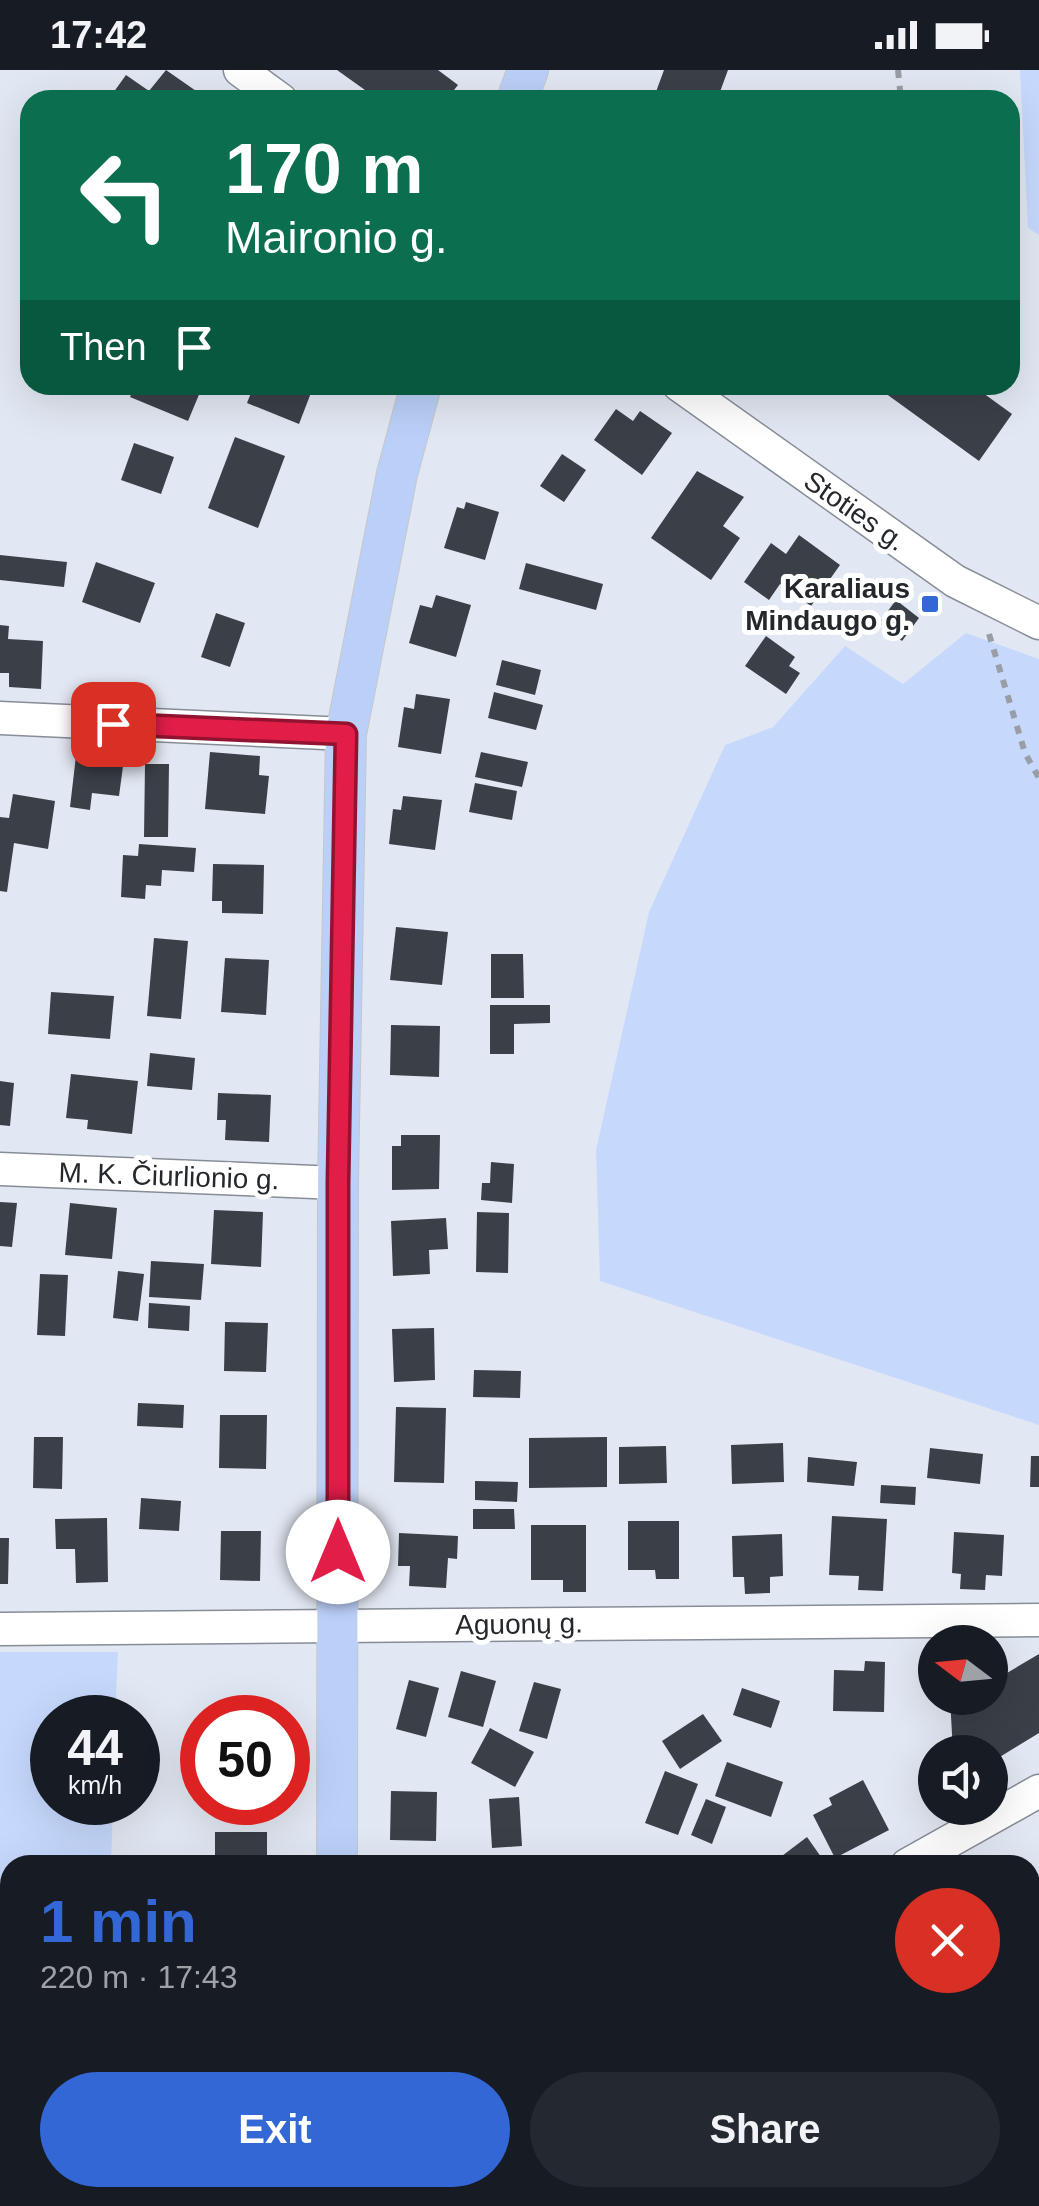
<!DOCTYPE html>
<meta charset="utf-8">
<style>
body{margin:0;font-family:Helvetica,sans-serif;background:#242831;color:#f1f3f6;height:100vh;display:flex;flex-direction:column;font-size:38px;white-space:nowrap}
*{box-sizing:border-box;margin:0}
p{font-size:32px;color:#9ea1a6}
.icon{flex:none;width:55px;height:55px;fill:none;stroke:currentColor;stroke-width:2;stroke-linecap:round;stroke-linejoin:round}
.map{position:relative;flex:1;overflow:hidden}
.sheet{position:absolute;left:0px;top:1785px;width:1040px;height:352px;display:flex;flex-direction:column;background:#171b24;border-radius:30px 30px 0 0;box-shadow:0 10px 40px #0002}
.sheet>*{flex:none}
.banner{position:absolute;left:20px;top:20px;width:1000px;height:305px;border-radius:30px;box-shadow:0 10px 40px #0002;background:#0b6e4f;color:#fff;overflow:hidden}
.needle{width:65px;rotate:286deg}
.controls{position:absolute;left:918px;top:1555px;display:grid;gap:20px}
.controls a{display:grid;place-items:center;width:90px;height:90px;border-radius:50%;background:#171b24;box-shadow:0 10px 40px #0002;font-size:50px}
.speed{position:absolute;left:30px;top:1625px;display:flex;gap:20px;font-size:50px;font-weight:700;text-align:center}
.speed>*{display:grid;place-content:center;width:130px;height:130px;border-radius:50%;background:#171b24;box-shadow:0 10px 40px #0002;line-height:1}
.speed small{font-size:25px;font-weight:400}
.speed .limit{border:15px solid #d22;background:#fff;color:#111}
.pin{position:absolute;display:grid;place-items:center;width:85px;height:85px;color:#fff;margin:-42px;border-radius:20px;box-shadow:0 5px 15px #0006}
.me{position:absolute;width:110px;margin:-55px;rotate:0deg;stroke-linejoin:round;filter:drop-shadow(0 0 8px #0008)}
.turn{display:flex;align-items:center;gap:35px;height:210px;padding:0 40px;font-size:45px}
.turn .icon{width:130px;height:130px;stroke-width:2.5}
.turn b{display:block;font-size:70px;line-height:85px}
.then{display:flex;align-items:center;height:95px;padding:0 40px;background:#0003;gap:20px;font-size:38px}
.round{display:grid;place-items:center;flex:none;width:105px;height:105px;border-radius:52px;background:#242831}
.head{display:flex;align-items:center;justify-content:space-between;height:170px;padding:0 40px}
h1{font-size:60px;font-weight:700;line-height:75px;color:#3367d6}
.primary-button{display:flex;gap:20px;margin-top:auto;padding:20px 40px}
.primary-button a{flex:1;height:115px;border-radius:60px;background:#3367d6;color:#fff;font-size:40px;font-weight:700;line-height:115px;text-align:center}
.primary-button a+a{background:#242831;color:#f1f3f6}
.status{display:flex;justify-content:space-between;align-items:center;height:70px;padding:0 50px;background:#171b24;direction:ltr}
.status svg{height:28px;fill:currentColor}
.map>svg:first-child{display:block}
.green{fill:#c6d9fd}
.building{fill:#3b4048}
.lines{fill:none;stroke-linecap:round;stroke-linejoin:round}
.minor-casing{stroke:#878d97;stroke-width:35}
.major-casing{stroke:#c6c7c8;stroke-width:42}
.path{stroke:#999ea6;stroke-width:6;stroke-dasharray:8 8;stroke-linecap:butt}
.minor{stroke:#fff;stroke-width:32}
.major{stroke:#bbd0f8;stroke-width:40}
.route-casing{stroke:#92132f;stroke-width:25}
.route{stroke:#e11d48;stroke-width:18}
.poi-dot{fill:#3367d6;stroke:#fff;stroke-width:4}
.labels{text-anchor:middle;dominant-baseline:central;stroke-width:10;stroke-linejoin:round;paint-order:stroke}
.street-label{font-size:28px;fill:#24272b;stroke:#fff}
.poi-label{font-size:28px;font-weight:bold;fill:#24272b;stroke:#fff;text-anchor:end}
</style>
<div class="status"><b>17:42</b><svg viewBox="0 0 49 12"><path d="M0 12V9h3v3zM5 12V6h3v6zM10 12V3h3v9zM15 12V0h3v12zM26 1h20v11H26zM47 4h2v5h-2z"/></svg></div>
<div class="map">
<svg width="1039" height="2136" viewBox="0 0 1039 2136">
<rect width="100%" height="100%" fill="#e2e8f3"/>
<g class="green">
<path d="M1020 0H1039V165L1028 158Z"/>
<path d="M966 563 1039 589V1355L600 1211 596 1080 649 842 725 675 773 657 845 576 903 614Z"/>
<path d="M0 1582H118L115 1647 52 1648V1732L113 1733 111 1795H10V1899H0Z"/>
</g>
<g class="building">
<path d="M166 0 209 30H108L126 5 149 21Z"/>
<path d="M337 0H438L458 15 446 30H379Z"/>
<path d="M664 0H728L717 30H653Z"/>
<path d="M135 315H203L188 351 130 327Z"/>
<path d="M254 315H314L299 354 247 333Z"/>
<path d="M874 315H972L1012 344 979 391Z"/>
<path d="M616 339 633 351 640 341 672 363 642 405 594 370Z"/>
<path d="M235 367 285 386 258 458 208 438Z"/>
<path d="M134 373 174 387 161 424 121 410Z"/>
<path d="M562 384 586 400 564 432 540 416Z"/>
<path d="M697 401 744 427 723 456 740 468 711 510 651 468Z"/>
<path d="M466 432 499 442 485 490 444 478 457 437 464 439Z"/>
<path d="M799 465 840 495 811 536 780 514 769 530 744 512 771 473 786 484Z"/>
<path d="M0 485 67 492 64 517 0 510Z"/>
<path d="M96 492 155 513 140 553 82 532Z"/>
<path d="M526 493 603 514 596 540 519 519Z"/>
<path d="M436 525 471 535 456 587 409 573 420 535 432 538Z"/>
<path d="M896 530 919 548 902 571 879 553Z"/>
<path d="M216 543 245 553 230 597 201 587Z"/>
<path d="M0 555 9 556 8 569 43 571 41 619 9 617V603H0Z"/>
<path d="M766 566 795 587 789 596 800 603 786 624 745 596Z"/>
<path d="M502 590 541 600 535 625 496 615Z"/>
<path d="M494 622 543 635 536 660 488 648Z"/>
<path d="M416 624 450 629 441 684 398 677 404 637 414 639Z"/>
<path d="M100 671 126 674 119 726 92 723 90 740 70 737 76 686 98 688Z"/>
<path d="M210 682 260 686 259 705 269 706 265 744 205 739Z"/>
<path d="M481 682 528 692 522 717 475 707Z"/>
<path d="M145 694H169L168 767H144Z"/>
<path d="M475 713 517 721 512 750 469 742Z"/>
<path d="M13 724 55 731 48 779 14 773 7 822 0 821V747L9 748Z"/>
<path d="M403 726 442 730 435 780 389 774 393 739 401 740Z"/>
<path d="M139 774 196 778 194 802 162 800 161 816 146 815 145 829 121 827 123 785 138 786Z"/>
<path d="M213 794 264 795 263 844 222 843V831H212Z"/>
<path d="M396 857 448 862 442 915 390 910Z"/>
<path d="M154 868 188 871 181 949 147 946Z"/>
<path d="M491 884H523L524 928H491Z"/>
<path d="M225 888 269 890 266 945 221 942Z"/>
<path d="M51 922 114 926 110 969 48 964Z"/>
<path d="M490 935H550V953L514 954V984H490Z"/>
<path d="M391 955 440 956 439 1007 390 1005Z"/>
<path d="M150 983 195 988 192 1020 147 1016Z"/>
<path d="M71 1004 138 1011 132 1064 87 1059 88 1050 66 1048Z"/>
<path d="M0 1011 14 1013 10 1056 0 1055Z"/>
<path d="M218 1023 271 1025 269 1072 225 1070 226 1050H217Z"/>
<path d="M401 1065H440L439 1119 392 1120V1076H401Z"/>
<path d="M491 1092 514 1094 512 1133 481 1130 482 1113H490Z"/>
<path d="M0 1132 17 1133 12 1177 0 1176Z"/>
<path d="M70 1133 117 1138 112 1189 65 1185Z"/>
<path d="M214 1140 263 1142 261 1197 211 1194Z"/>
<path d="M477 1142 509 1143 508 1203 476 1202Z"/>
<path d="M446 1148 448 1179 429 1180 430 1204 393 1206 391 1151Z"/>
<path d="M151 1191 204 1194 201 1230 149 1227Z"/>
<path d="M118 1201 144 1204 138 1251 113 1248Z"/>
<path d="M40 1204 68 1205 65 1266 37 1265Z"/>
<path d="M149 1233 190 1236 189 1261 148 1258Z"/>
<path d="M225 1252 268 1253 266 1302 224 1301Z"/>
<path d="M434 1258 435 1310 394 1312 392 1259Z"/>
<path d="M474 1300 521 1301 520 1328 473 1327Z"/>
<path d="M138 1333 184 1335 183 1358 137 1356Z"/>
<path d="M396 1337 446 1338 444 1413 394 1412Z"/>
<path d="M220 1345H267L266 1399 219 1398Z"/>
<path d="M34 1367H63L62 1419 33 1418Z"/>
<path d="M607 1367V1417L529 1418V1368Z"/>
<path d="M783 1373 784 1412 732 1414 731 1375Z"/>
<path d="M666 1376 667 1413 619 1414V1377Z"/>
<path d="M930 1378 983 1384 980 1414 927 1408Z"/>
<path d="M1031 1386H1039V1417H1030Z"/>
<path d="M808 1387 857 1392 854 1416 807 1412Z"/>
<path d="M475 1411 518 1412 517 1432 475 1430Z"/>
<path d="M881 1415 916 1417 915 1435 880 1433Z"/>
<path d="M141 1428 181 1431 179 1461 139 1459Z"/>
<path d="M473 1439H514L515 1459H473Z"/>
<path d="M832 1446 887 1449 883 1521 858 1520 859 1506 829 1505Z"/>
<path d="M107 1448 108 1512 76 1513 75 1479H56L55 1449Z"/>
<path d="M628 1451H679V1509H656L655 1500H628Z"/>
<path d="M531 1455H586V1522H563V1510H531Z"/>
<path d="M221 1461H261L260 1511 220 1510Z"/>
<path d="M954 1462 1004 1465 1002 1506 986 1505 985 1520 960 1519 961 1504 952 1503Z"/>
<path d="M399 1463 458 1466 457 1489 448 1488 446 1518 409 1516 410 1496H398Z"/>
<path d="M782 1464 783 1506 770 1507V1523L745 1524 744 1507H733L732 1466Z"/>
<path d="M0 1468H9L8 1514H0Z"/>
<path d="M1039 1584V1663L990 1693V1682H953L950 1628H990V1613Z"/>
<path d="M865 1591 885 1592 884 1642 833 1641 834 1600 864 1601Z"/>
<path d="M461 1601 496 1611 483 1657 448 1647Z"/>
<path d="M409 1610 439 1618 426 1667 396 1659Z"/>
<path d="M534 1612 561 1619 547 1669 519 1661Z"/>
<path d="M742 1618 780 1631 771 1658 733 1645Z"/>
<path d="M703 1644 722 1671 680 1699 662 1671Z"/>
<path d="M490 1658 534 1682 515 1717 471 1693Z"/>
<path d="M727 1692 783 1712 771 1747 715 1726Z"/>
<path d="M665 1701 698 1714 678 1765 645 1753Z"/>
<path d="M863 1710 889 1760 835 1788 813 1745 832 1735 829 1728Z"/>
<path d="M391 1721 437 1722 436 1771 390 1770Z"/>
<path d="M519 1727 522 1776 492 1778 489 1729Z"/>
<path d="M706 1729 726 1737 712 1774 691 1765Z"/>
<rect x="215" y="1762" width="52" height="33"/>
<path d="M807 1767 826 1794 770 1795Z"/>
<path d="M481 1785H525L526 1795H481Z"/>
<path d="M0 1969 10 1970V2001L0 1999Z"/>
<path d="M38 2128H85L88 2136H41Z"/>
</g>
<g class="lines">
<defs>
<g id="minor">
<path d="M240 0 281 30"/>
<path d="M679 315 955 511 1039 553"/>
<path d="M0 648 346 664"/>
<path d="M0 1099 338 1113"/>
<path d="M0 1559 1039 1550"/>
<path d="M907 1795 1039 1721"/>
</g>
<g id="major">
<path d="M517 30 528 0"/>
<path d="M337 1795 338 1113 346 664 397 404 421 315"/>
<path d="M296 2136 307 2128"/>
</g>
</defs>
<use href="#minor" class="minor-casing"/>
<use href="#major" class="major-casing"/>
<g class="path">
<path d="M898 0 901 30"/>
<path d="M1010 293 1011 298"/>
<path d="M989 564 1025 683 1039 708"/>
<path d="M1030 2120 1039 2119"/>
<path d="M428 2136 434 2128"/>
<path d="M998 2136 1012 2128"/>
</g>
<use href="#minor" class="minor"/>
<use href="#major" class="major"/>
</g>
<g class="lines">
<defs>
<path id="route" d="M113 654 346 664 338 1112V1482"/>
</defs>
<use href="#route" class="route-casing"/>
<use href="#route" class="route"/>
</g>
<rect class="poi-dot" x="920" y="524" width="20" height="20" rx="5"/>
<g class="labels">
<g class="street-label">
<text transform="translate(855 441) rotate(35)">Stoties g.</text>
<text transform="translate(169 1106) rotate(2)">M. K. Čiurlionio g.</text>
<text transform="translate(519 1554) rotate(-1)">Aguonų g.</text>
</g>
<g class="poi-label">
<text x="910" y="518">Karaliaus<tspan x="910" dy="32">Mindaugo g.</tspan></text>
</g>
</g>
</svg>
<div class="controls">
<a><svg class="needle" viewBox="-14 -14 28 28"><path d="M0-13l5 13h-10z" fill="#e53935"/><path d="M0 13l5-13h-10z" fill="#9ea1a6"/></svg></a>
<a><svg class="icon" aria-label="sound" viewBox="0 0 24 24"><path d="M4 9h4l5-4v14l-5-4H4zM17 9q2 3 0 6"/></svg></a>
</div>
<div class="speed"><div>44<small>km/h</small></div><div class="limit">50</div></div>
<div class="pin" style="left:113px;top:654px;background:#d93025"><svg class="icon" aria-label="arrive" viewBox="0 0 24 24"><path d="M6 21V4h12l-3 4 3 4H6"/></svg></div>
<svg class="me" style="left:338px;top:1482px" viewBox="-20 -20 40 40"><circle r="19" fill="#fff"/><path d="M0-13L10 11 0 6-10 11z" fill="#e11d48"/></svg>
<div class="banner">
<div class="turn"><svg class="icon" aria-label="left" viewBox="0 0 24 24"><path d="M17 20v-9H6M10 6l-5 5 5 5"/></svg><div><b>170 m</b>Maironio g.</div></div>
<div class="then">Then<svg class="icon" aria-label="arrive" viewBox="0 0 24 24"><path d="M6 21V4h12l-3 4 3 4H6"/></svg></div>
</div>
<section class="sheet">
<div class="head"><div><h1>1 min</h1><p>220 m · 17:43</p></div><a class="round" style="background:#d93025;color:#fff"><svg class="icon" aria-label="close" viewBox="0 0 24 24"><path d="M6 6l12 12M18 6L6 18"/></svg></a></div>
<div class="primary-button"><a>Exit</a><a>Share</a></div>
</section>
</div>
